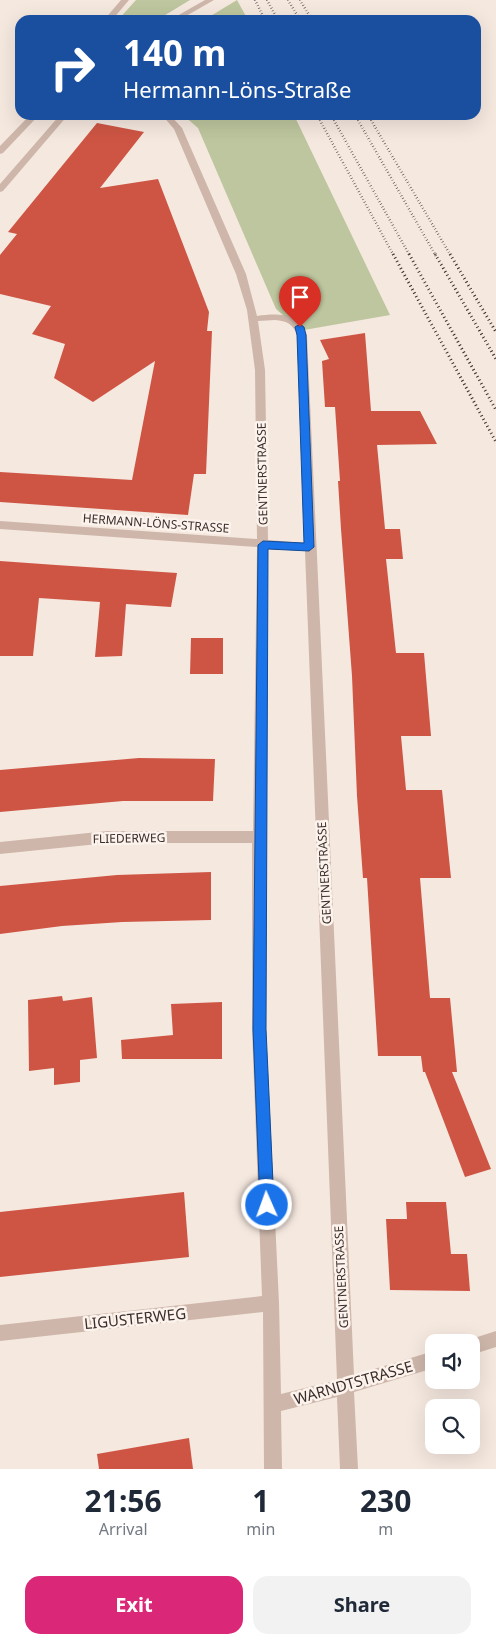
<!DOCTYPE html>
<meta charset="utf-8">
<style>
body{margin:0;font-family:"Noto Sans",sans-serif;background:#f2f2f3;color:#1f2937;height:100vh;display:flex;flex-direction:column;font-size:19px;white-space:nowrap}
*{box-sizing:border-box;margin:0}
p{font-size:16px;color:#747a83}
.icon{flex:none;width:28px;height:28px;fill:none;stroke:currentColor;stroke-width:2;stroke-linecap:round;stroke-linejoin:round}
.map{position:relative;height:1469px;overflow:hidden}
.side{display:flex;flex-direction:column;background:#fff;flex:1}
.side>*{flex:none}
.hud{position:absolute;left:15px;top:15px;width:466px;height:105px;border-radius:15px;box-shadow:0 5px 20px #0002;background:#1a4fa0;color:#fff;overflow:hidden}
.tools{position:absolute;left:425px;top:1334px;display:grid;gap:10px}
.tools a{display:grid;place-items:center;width:55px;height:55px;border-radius:10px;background:#fff;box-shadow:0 5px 20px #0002;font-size:25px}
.pin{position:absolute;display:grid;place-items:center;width:42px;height:42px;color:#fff;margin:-51px -21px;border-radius:50% 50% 50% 0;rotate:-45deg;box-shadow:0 0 5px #0007}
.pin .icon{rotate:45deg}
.me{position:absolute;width:55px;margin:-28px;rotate:358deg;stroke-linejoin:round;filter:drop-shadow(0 0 4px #0008)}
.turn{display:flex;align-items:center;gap:18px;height:105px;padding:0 25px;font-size:22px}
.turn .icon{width:65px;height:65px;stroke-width:2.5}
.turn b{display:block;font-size:35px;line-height:42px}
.eta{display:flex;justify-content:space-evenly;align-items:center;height:85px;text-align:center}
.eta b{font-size:30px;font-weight:700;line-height:35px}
.button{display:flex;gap:10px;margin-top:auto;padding:10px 25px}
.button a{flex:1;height:58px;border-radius:15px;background:#db2777;color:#fff;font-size:20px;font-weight:700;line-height:58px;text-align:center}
.button a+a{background:#f2f2f3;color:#1f2937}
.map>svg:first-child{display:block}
.green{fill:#bdc69e}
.building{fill:#ce5544}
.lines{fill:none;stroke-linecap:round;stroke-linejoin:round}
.street{fill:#ceb6aa;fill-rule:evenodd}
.rail-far1{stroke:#3b2d2a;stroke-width:2.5;stroke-dasharray:0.5 2.5;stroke-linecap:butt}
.rail{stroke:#3b2d2a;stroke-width:3;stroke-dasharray:1 3;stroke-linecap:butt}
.route{fill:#1a73e8;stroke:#114b97}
.labels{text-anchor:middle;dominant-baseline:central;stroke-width:5;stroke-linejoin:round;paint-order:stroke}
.street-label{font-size:12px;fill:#3b2d2a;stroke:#fcf3ed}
.near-street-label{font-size:15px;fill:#3b2d2a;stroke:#fcf3ed}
</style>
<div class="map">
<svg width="496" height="1469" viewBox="0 0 496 1469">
<rect width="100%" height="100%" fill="#f5e8df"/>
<g class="green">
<path d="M136 0H190L157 20H118Z"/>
<path d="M237 0 248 20H204Z"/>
<path d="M183 115H294L390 315 304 330 285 317 276 309 198 128Z"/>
</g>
<g class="building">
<path d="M97 123 144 132 100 188 158 179 209 312 207 331H212L206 474H194L188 515 0 502V472L132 480 155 361 93 402 54 378 65 344 32 334 51 306 0 294V255L17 234 8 232Z"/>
<path d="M365 333 371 411H420L437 444 377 445 385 529H400L403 559H386L396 653H424L431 736H401L406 790H442L451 878H420L430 998H450L457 1072H452L491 1169 465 1177 425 1072H423L421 1056H378L367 878H363L357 796 352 676 341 529 338 481H340L335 407H325L322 361 329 359 320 340Z"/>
<path d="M0 561 56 565 177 573 171 607 126 604 122 656 95 657 100 602 39 598 33 656H0Z"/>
<path d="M191 638H223V674H190Z"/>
<path d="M139 758 215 759 213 801H123L0 812V770Z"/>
<path d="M211 872V920L122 922 62 926 0 934V886L117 875Z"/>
<path d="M62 996 63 1001 92 997 97 1058 80 1060V1082L54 1085V1068L29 1071 28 1000Z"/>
<path d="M222 1002V1059H122L121 1040 173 1035 171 1004Z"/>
<path d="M184 1192 189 1257 0 1277V1212Z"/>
<path d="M406 1202H446L451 1254H467L470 1291 390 1290 386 1219H407Z"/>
<path d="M189 1438 193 1469H99L97 1454Z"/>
</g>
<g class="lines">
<g class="street">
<path d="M121 0H129L112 20H104Z"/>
<path d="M205 0H214L179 20H170Z"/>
<path d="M30 115H39L3 153 0 154V146Z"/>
<path d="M60 115H68L3 191 0 192V184Z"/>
<path d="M162 115H170L182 128 246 274 257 316C279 313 298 313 307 335L354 1375 434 1351V1368L354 1392 358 1469H340L337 1397 281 1411 282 1469H264L263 1312 0 1341V1325L262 1296 252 1029V843H108L0 854V842L108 831H253L257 547 0 529V521L257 539 255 370 247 310 236 274 174 129ZM275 320C287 321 293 324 297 335L305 543 268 540 265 370 258 321ZM268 548 305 551 337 1380 281 1394 279 1303 266 1029Z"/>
<path d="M496 1331V1347L471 1355V1342H464L465 1341Z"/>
</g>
<g class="rail-far1">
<path d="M255 0 265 20"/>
<path d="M267 0 278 20"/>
<path d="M288 0 300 20"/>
<path d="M300 0 312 20"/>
<path d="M317 115 394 256"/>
<path d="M331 115 410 256"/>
<path d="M355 115 436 256"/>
<path d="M368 115 451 256"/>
</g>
<g class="rail">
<path d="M393 254 496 442"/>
<path d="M409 254 496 410"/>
<path d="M435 254 496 359"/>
<path d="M450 254 496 332"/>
</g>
</g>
<path class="route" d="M300 324 304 327 306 335 314 547 309 551 268 549 266 1029 274 1205 272 1210 267 1212 262 1210 260 1205 253 1029 258 545 263 541 304 543 297 335 295 327Z"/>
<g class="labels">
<g class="street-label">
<text transform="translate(262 474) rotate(-91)">GENTNERSTRASSE</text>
<text transform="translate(156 523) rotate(4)">HERMANN-LÖNS-STRASSE</text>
<text transform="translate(129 838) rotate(-1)">FLIEDERWEG</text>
<text transform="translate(324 873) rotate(-93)">GENTNERSTRASSE</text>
<text transform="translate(341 1277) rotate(-93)">GENTNERSTRASSE</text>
</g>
<g class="near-street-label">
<text transform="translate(135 1318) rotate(-6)">LIGUSTERWEG</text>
<text transform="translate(353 1382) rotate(-16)">WARNDTSTRASSE</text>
</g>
</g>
</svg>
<div class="tools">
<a><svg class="icon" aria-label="sound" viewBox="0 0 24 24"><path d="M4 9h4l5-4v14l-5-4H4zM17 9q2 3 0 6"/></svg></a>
<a><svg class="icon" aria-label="search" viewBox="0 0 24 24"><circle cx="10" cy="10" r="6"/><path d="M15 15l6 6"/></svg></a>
</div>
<div class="pin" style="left:300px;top:327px;background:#d93025"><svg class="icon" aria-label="arrive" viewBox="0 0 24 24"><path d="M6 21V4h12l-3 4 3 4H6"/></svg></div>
<svg class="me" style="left:267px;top:1205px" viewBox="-20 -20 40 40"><circle r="17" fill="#1a73e8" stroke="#fff" stroke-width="3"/><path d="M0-11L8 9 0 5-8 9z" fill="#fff"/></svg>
<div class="hud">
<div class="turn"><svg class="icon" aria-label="right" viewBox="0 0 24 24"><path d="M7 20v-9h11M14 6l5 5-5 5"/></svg><div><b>140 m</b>Hermann-Löns-Straße</div></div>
</div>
</div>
<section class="side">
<div class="eta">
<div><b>21:56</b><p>Arrival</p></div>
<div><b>1</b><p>min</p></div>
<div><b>230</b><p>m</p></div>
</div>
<div class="button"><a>Exit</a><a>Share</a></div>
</section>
